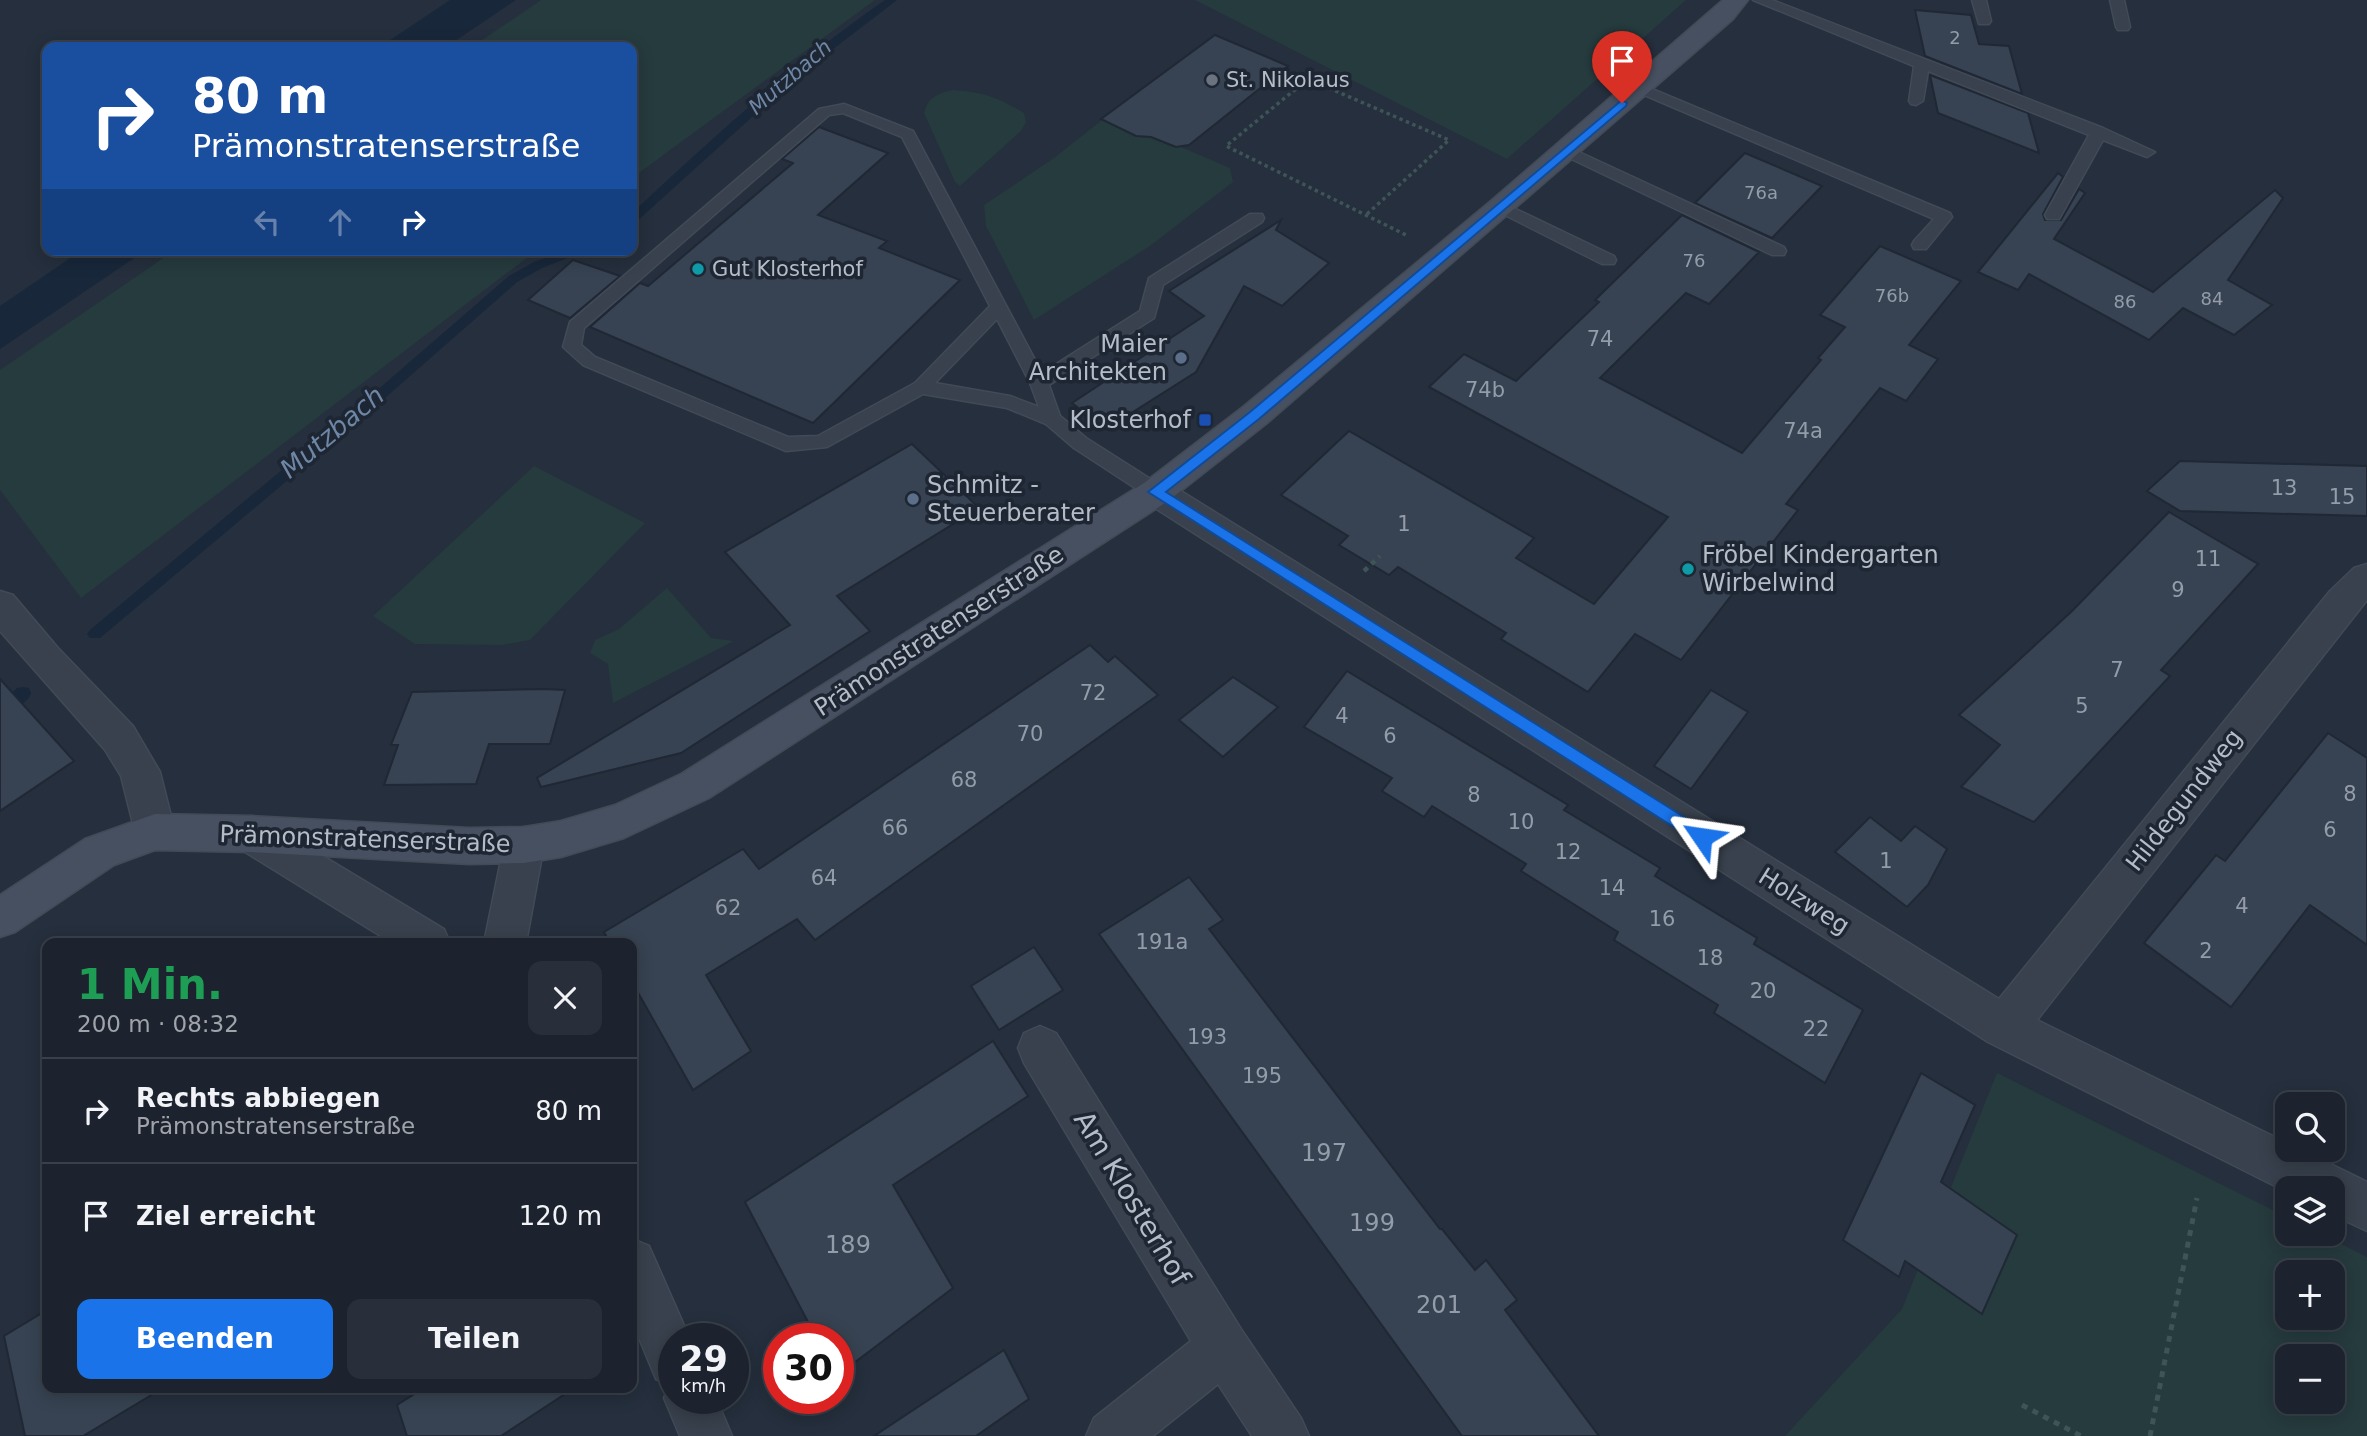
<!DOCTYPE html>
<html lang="de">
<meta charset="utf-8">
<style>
body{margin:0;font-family:"DejaVu Sans",sans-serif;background:#292f3a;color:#f1f3f6;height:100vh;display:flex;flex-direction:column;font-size:26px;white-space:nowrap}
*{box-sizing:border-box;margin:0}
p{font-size:23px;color:#a0a4aa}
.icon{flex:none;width:38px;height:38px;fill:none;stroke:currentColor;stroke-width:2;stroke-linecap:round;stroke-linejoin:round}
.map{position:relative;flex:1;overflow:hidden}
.drawer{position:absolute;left:42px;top:938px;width:595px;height:455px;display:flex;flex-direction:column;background:#1c232e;border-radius:14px;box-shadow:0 4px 18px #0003,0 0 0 2px #3a404a}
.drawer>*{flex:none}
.banner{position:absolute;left:42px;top:42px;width:595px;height:214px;border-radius:14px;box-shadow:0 4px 18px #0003,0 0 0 2px #3a404a;background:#1a4fa0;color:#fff;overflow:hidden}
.buttons{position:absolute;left:2275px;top:1092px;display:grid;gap:14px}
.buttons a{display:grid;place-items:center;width:70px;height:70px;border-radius:14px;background:#1c232e;box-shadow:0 4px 18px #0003,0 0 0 2px #3a404a;font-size:35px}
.speed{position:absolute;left:658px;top:1323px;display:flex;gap:14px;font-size:35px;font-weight:700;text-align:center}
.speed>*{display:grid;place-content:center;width:91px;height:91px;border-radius:50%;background:#1c232e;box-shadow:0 4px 18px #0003,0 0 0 2px #3a404a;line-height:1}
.speed small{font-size:18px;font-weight:400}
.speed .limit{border:10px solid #d22;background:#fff;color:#111}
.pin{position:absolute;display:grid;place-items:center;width:60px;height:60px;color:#fff;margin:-72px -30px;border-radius:50% 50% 50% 0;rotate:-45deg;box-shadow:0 0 7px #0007}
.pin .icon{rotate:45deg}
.me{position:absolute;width:77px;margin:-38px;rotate:302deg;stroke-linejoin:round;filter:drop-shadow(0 0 5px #0008)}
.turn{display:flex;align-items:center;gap:24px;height:147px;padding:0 35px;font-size:32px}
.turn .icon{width:91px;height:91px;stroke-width:2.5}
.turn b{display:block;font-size:49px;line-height:60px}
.lanes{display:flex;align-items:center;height:66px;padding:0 35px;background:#0003;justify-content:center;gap:35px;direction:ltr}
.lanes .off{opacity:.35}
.round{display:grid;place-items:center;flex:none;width:74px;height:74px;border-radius:14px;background:#292f3a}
.head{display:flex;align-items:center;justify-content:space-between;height:119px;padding:0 35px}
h1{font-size:42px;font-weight:700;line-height:52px;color:#1e9e55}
.button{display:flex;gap:14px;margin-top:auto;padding:14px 35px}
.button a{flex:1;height:80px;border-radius:14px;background:#1a73e8;color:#fff;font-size:28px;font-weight:700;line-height:80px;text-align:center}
.button a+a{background:#292f3a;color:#f1f3f6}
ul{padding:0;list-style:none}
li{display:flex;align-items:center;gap:21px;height:105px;padding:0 35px;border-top:2px solid #3a404a}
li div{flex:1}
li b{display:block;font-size:26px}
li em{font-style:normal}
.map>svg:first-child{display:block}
.green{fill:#263b3e;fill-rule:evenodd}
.water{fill:#18273a}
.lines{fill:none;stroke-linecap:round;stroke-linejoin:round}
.stream{fill:#18273a;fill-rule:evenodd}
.building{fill:#374352;stroke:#1f2834;stroke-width:2}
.service-casing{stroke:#414a56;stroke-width:3}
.minor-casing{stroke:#414a56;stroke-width:3}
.secondary-casing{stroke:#414a56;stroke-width:3}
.path-far2{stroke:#3f5456;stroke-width:3.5;stroke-dasharray:3.5 3.5;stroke-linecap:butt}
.path-far1{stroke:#3f5456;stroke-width:4.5;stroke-dasharray:5 5;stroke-linecap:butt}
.path{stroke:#3f5456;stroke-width:5;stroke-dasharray:6 6;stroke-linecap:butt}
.service{fill:#38414d;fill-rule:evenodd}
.minor{fill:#38414d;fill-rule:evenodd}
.secondary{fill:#475060;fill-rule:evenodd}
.route{fill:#1a73e8;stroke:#114b97;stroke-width:2}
.worship-dot{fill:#6b7280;stroke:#1d2632;stroke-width:2.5}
.culture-dot{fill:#0f9aa8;stroke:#1d2632;stroke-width:2.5}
.service-dot{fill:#5c6f8a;stroke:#1d2632;stroke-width:2.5}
.transit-dot{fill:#1a4fb4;stroke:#1d2632;stroke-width:2.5}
.labels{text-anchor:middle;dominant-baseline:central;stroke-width:7;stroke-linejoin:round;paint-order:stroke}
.far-number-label{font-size:18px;fill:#939ca9}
.far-water-label{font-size:21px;font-style:italic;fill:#6e87a6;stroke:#1d2632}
.far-poi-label{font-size:21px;fill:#b4bcc8;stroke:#1d2632;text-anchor:start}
.number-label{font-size:21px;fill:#939ca9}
.poi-label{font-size:24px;fill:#b4bcc8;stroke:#1d2632;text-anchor:end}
.street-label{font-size:24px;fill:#b4bcc8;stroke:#1d2632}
.near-number-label{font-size:24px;fill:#939ca9}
.water-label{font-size:26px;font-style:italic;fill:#6e87a6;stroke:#1d2632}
.near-street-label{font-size:28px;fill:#b4bcc8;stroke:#1d2632}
</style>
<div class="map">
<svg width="2367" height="1436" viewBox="0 0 2367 1436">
<rect width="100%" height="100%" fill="#252f3d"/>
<g class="green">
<path d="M541 0H875L632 178V47H472Z"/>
<path d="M1195 0H1686L1507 159Z"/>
<path d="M952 90C984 92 997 97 1024 113L1026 122 1021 131 960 186 955 182 924 113C928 97 937 94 952 90Z"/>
<path d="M1112 112 1136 135 1151 137 1170 146 1181 147 1230 168 1233 182 1150 246 1034 320 986 226 984 205 1054 158Z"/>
<path d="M175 250H537L81 598 0 490V370Z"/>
<path d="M534 466 645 523 530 640 502 645 415 644 373 616Z"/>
<path d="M667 588 711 638 734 641 613 703 608 664 590 653 595 640 619 629Z"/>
<path d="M1997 1073 2287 1217V1234H2321L2367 1257V1436H1785L1902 1309ZM2287 1272H2333V1318H2287ZM2287 1356H2333V1402H2287Z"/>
</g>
<g class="water">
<path d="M450 0H516L446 47H380Z"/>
<path d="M82 250H146L0 349V306Z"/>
</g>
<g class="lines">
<g class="stream">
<path d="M885 0H897L794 79 636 222 632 223V213C713 138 794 63 885 0Z"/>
<path d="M569 250H588L542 268 517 282 377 405 100 638H90L87 634 90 630 367 399 509 276 534 262Z"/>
<path d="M23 687 29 688 31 693 29 698 6 720 0 722V705L17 688Z"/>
</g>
</g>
<g class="building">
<path d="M1915 10 1971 15 1979 44 2009 46 2022 94 1925 56Z"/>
<path d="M1215 35 1288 66 1189 145 1176 147 1151 137 1136 136 1101 119Z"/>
<path d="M1930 75 2028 113 2039 153 1938 113Z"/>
<path d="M819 127 888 153 818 215 887 241 879 248 960 280 813 423 590 327 640 283 648 286 793 163 782 159Z"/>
<path d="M1745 153 1822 186 1772 238 1695 203Z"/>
<path d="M2058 173 2063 177 2043 214 2045 220H2061L2079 189 2085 193 2054 239 2153 292 2275 190 2283 198 2228 280 2272 305 2234 335 2183 308 2149 340 2029 274 2018 290 1978 272Z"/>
<path d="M1682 215 1759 252 1709 304 1686 293 1600 378 1742 453 1821 360 1818 358 1845 327 1820 315 1880 246 1961 281 1909 345 1938 359 1906 401 1880 388 1786 504 1798 510 1681 660 1635 634 1588 692 1501 639 1506 633 1398 567 1389 575 1339 545 1348 536 1281 495 1349 431 1534 538 1516 558 1594 604 1668 517 1429 387 1464 354 1516 381 1599 302 1595 300Z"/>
<path d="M1281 220 1276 230 1329 263 1282 306 1244 286 1196 372 1106 429 1072 403 1204 316 1169 291Z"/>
<path d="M573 260 620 276 570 318 528 300Z"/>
<path d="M912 444 979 508 837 596 870 631 681 753 541 787 537 778 790 625 725 552Z"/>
<path d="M2180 461 2367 466V516L2180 511 2147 491Z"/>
<path d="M2169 512 2258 564 2161 670 2170 676 2034 822 1961 787 2000 745 1959 715 2071 612Z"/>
<path d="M1090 645 1108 662 1115 656 1158 695 815 940 797 919 706 975 751 1051 693 1090 632 982V943H610L604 932 743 849 759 869Z"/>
<path d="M1347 671 1568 805 1564 810 1660 868 1655 876 1757 938 1754 944 1863 1010 1825 1083 1714 1013 1718 1005 1614 940 1618 932 1521 871 1526 864 1432 806 1424 817 1382 791 1392 778 1304 727Z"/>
<path d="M1233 677 1278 707 1223 757 1179 720Z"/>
<path d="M0 679 74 761 0 811Z"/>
<path d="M544 689 565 690 550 744H489L476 784 384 785 398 745H391L412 692Z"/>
<path d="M1711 690 1748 712 1691 789 1654 766Z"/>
<path d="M2328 733 2367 758V945L2310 905 2231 1007 2144 943 2216 855 2225 861Z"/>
<path d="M1870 817 1901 841 1915 826 1947 849 1928 885 1907 907 1835 852Z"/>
<path d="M1189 877 1223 920 1209 929 1440 1229H1442L1475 1270 1486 1260 1517 1300 1505 1310 1599 1436H1462L1099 934Z"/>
<path d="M1034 947 1063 990 999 1030 971 986Z"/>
<path d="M993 1041 1028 1096 893 1185 953 1288 838 1375V1339H817L745 1202Z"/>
<path d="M1921 1073 1975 1105 1941 1182 2017 1235 1982 1314 1905 1261 1899 1277 1843 1240Z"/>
<path d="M47 1310V1388H163L83 1436H25L4 1336Z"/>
<path d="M1004 1350 1029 1399 976 1436H874Z"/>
<path d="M424 1388H574L501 1436H407L397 1405Z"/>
</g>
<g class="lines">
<defs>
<g id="service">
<path d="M1753 0H1772L2103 128 2155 152 2147 157 2103 140 2059 219H2047L2045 215 2089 135 1928 71 1923 101 1916 105 1911 104 1909 101 1914 66Z"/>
<path d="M1972 0H1986L1991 21 1989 24H1979Z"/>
<path d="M2110 0H2124L2130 27 2128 30H2118L2116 27Z"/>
<path d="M1640 84 1950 213 1952 217 1926 249H1914L1912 245 1914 241 1934 219 1635 91 1633 88 1635 85Z"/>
<path d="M844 104 913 131 1042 373 1140 311 1149 278 1250 214H1262L1264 218 1262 222 1163 285 1154 318 1049 385 1060 416 1086 438 1163 487 1165 492 1163 497H1149L1074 448 1046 424 1007 408 923 394 827 447 786 451 583 365 563 347 570 322 819 109ZM843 113 902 137 990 306 915 383 818 436 788 437 595 357 581 345 584 328 829 115ZM997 319 1030 383 1039 407 1010 396 935 383Z"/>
<path d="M1566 146 1784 247 1786 251 1784 255H1772L1561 154 1558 151Z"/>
<path d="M1501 202 1614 256 1616 260 1614 264H1602L1495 210 1493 207 1495 204Z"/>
</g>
<g id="minor">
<path d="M1156 479 1168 483 1999 999 2330 591 2354 568 2367 564V600L2037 1020 2287 1143V1150H2302L2367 1182V1231L2333 1215V1188H2287V1192L1988 1042 1144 501 1139 492 1144 483Z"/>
<path d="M0 591 13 595 58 648 133 726 160 772 175 832 169 845 155 850 141 845 135 832 121 776 105 750 0 631Z"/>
<path d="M251 816 265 821 444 929 450 943H392L237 847 231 834 237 821Z"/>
<path d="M524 827 538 832 544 845 526 943H484L504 845 510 832Z"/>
<path d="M1040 1026 1056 1033 1241 1329 1301 1418 1309 1436H1252L1218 1384 1153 1436H1086L1094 1418 1191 1341 1024 1063 1018 1048 1024 1033Z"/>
<path d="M632 1239 649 1246 690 1339H674V1398H716L732 1436H680L664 1398 670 1385 656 1379 632 1321Z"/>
</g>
<path id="secondary" d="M1723 0H1748L1733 19 1267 423 1168 501 709 798 624 838 561 857 524 863 469 864 251 852 155 850 114 865 15 932 0 937V895L85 839 155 814 251 816 469 828 524 827 561 821 615 805 681 774 1144 483 1243 407 1491 201Z"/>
</defs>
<use href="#service" class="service-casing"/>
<use href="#minor" class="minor-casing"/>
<use href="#secondary" class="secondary-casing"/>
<path class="path-far2" d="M1367 214 1449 140 1308 79 1226 146 1406 235"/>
<path class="path-far1" d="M1364 571 1380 556"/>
<g class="path">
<path d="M2022 1405 2081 1436"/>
<path d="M2150 1436 2197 1198"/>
</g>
<use href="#service" class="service"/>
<use href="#minor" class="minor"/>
<use href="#secondary" class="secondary"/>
</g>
<path class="route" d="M1622 100 1627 103 1626 106 1259 419 1166 492 1708 832 1711 837 1708 842 1702 845 1148 492 1250 412Z"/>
<circle class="worship-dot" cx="1212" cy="80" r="7"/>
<g class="culture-dot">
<circle cx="698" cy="269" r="7"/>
<circle cx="1688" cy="569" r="7"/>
</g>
<g class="service-dot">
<circle cx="1181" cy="358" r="7"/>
<circle cx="913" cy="499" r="7"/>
</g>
<rect class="transit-dot" x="1198" y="413" width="14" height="14" rx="3.5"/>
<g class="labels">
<g class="far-number-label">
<text x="1955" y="37">2</text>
<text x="1761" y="192">76a</text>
<text x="1694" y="260">76</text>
<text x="1892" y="295">76b</text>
<text x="2212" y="298">84</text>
<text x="2125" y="301">86</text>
</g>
<g class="far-water-label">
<text transform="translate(790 77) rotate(-41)">Mutzbach</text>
</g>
<g class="far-poi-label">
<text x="1226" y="80">St. Nikolaus</text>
<text x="712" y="269">Gut Klosterhof</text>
</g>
<g class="number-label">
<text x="1600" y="339">74</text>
<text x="1485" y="390">74b</text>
<text x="1803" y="431">74a</text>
<text x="2284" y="488">13</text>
<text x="2342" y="497">15</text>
<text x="1404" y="524">1</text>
<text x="2208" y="559">11</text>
<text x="2178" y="590">9</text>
<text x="2117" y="670">7</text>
<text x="1093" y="693">72</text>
<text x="2082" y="706">5</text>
<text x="1342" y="716">4</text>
<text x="1030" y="734">70</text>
<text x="1390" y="736">6</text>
<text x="964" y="780">68</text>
<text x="2350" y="794">8</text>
<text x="1474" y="795">8</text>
<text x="1521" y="822">10</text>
<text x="895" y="828">66</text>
<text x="2330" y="830">6</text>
<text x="1568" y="852">12</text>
<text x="1886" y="861">1</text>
<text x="824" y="878">64</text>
<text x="1612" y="888">14</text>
<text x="2242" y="906">4</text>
<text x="728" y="908">62</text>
<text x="1662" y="919">16</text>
<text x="1162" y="942">191a</text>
<text x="2206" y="951">2</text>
<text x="1710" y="958">18</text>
<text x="1763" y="991">20</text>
<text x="1816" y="1029">22</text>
<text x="1207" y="1037">193</text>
<text x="1262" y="1076">195</text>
</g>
<g class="poi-label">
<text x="1167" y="344">Maier<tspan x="1167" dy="28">Architekten</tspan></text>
<text x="1191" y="420">Klosterhof</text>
<text x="927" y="485" text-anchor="start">Schmitz -<tspan x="927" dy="28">Steuerberater</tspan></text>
<text x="1702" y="555" text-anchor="start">Fröbel Kindergarten<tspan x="1702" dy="28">Wirbelwind</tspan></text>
</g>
<g class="street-label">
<text transform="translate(939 631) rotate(-33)">Prämonstratenserstraße</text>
<text transform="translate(2184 800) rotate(-52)">Hildegundweg</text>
<text transform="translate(365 839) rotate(2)">Prämonstratenserstraße</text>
<text transform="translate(1804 901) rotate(32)">Holzweg</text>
</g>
<g class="near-number-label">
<text x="1324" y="1153">197</text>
<text x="1372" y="1223">199</text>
<text x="848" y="1245">189</text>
<text x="1439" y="1305">201</text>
</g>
<g class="water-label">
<text transform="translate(332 432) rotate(-40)">Mutzbach</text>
</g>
<g class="near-street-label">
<text transform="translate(1132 1198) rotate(59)">Am Klosterhof</text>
</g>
</g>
</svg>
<div class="buttons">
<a><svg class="icon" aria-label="search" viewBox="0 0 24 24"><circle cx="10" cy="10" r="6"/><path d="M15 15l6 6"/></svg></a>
<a><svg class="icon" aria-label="layers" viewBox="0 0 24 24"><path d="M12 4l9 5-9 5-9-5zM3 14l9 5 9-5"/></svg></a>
<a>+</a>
<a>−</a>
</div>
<div class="speed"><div>29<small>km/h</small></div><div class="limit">30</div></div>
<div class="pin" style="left:1622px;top:103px;background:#d93025"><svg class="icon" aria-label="arrive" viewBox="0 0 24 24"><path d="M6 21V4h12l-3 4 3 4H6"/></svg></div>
<svg class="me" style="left:1702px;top:837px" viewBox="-20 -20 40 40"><path d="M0-17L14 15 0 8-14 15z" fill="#1a73e8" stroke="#fff" stroke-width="4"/></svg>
<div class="banner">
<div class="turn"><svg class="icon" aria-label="right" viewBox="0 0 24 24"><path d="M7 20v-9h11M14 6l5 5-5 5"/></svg><div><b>80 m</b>Prämonstratenserstraße</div></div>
<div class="lanes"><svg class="icon off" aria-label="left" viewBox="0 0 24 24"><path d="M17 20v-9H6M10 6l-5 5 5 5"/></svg><svg class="icon off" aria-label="ahead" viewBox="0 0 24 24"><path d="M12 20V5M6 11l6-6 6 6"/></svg><svg class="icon" aria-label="right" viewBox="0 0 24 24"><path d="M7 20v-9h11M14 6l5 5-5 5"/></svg></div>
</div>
<section class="drawer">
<div class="head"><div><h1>1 Min.</h1><p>200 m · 08:32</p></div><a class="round"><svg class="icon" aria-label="close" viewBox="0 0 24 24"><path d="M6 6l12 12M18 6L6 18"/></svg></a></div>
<ul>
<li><svg class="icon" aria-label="right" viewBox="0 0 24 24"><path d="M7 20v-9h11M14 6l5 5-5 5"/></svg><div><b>Rechts abbiegen</b><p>Prämonstratenserstraße</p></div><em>80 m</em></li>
<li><svg class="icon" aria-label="arrive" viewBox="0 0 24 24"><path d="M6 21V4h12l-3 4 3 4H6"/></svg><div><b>Ziel erreicht</b></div><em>120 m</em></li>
</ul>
<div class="button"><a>Beenden</a><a>Teilen</a></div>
</section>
</div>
